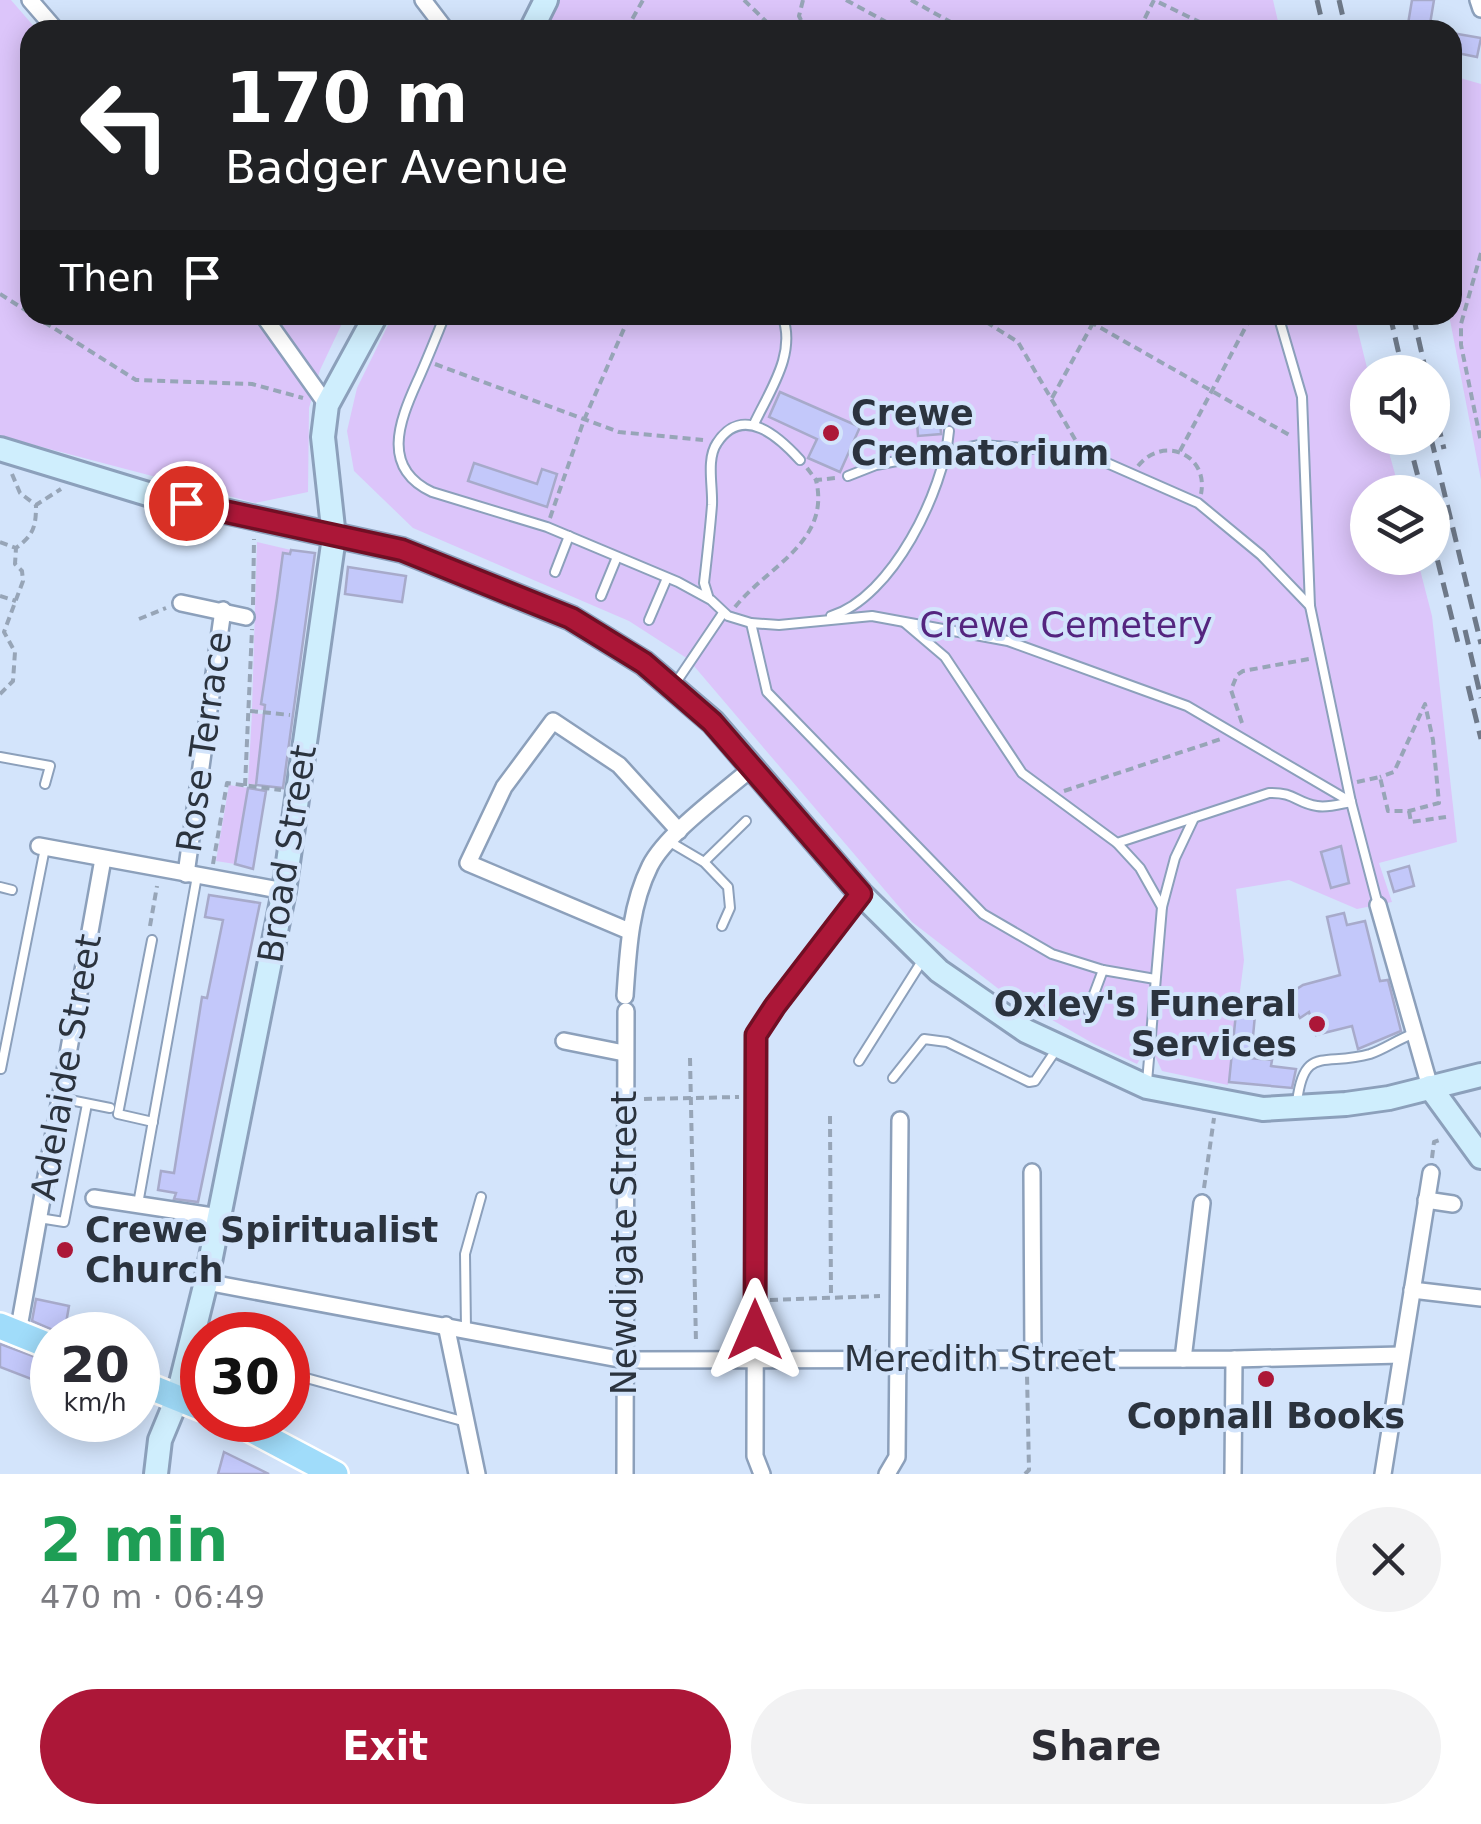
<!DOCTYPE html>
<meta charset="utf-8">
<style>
body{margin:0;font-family:"DejaVu Sans",sans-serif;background:#f2f2f3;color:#2b2b33;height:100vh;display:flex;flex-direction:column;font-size:38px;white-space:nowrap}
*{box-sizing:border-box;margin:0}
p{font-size:32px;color:#7c7c81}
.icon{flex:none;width:55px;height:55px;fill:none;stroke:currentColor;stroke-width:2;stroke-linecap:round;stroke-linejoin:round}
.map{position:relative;height:1474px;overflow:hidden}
.panel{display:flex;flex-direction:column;background:#fff;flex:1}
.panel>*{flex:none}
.banner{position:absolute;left:20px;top:20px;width:1442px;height:305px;border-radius:30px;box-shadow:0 5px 25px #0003;background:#202124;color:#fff;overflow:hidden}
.buttons{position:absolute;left:1350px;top:355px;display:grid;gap:20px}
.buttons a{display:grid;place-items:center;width:100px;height:100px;border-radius:50%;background:#fff;box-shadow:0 5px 25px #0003;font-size:50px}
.speed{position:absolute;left:30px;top:1312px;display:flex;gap:20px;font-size:50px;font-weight:700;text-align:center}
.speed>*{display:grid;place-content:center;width:130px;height:130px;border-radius:50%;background:#fff;box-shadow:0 5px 25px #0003;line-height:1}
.speed small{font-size:25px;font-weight:400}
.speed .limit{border:15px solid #d22;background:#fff;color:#111}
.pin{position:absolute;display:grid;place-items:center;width:85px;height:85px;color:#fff;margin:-42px;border:5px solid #fff;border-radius:50%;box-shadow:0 2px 10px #0007}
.me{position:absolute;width:110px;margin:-55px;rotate:0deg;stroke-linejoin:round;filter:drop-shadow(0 0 8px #0008)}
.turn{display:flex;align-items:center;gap:35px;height:210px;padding:0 40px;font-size:45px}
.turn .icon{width:130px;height:130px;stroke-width:2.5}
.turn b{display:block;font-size:70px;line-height:85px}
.then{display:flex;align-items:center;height:95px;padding:0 40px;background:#0003;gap:20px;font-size:38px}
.round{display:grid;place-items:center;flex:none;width:105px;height:105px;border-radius:52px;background:#f2f2f3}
.headline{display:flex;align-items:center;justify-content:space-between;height:170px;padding:0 40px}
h1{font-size:60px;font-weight:800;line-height:75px;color:#1e9e55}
.primary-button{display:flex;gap:20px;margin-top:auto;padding:20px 40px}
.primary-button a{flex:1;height:115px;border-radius:60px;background:#ac1738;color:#fff;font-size:40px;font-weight:800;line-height:115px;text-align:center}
.primary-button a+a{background:#f2f2f3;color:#2b2b33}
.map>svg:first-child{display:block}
.green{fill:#dcc5fa}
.building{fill:#c3c8fa;stroke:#a7aaca;stroke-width:2.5}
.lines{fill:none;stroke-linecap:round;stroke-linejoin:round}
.lane-casing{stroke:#8ca0bb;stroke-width:12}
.street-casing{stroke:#8ca0bb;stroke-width:20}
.secondary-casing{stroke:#8ca0bb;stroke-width:28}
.primary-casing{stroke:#fff;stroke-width:30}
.path{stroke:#97a5b7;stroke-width:4;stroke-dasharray:8 5;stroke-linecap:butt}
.lane{stroke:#fff;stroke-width:8}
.street{stroke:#fff;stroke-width:15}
.secondary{stroke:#cfeefd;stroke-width:22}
.primary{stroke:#a0dcfa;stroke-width:25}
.rail{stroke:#6e7989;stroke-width:5;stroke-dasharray:15 8;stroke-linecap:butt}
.route-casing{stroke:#700f24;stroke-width:25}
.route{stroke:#ac1738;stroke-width:18}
.poi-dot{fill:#ac1738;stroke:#d3e4fb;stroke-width:4}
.labels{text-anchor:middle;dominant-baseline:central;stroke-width:8;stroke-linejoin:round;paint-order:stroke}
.poi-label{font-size:35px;font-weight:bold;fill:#2b333e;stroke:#d3e4fb;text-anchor:start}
.park-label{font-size:35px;fill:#54257f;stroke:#d3e4fb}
.street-label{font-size:35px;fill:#2b333e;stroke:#d3e4fb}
</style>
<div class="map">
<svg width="1481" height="1474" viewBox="0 0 1481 1474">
<rect width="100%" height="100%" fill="#d3e4fb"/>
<g class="green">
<path d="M0 0H11L37 30H30V315H346L320 370 309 408 308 492 255 503 0 436Z"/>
<path d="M556 0H1273L1280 30H541Z"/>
<path d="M1453 76 1481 84V480L1449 315H1452Z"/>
<path d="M393 315H1354L1368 372V438H1385L1400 492H1368V558H1417L1432 616 1457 842 1379 863 1392 902 1357 909 1289 880 1236 889 1244 960 1228 1085 1162 1071 1154 1054 1144 1053 1137 1064 1094 1044 1000 990 912 922 688 659 629 621 413 528 354 471 347 431 357 388Z"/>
<path d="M257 542 291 550 290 554 283 553 262 704 271 706 270 711 252 709Z"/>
<path d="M252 713 272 715 264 786 248 784Z"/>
<path d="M229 785 248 788 235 864 216 861Z"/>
</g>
<g class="building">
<path d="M1412 0H1434L1429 30H1407Z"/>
<path d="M1452 33 1481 38 1477 57 1452 52Z"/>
<path d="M780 392 860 427 840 472 808 458 817 439 769 417Z"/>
<path d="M940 419 941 434 918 436 917 421Z"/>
<path d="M474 463 537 484 542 469 557 474 547 507 468 481Z"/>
<path d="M291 550 315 553 283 788 256 785 265 705 261 704 277 598 283 553 290 554Z"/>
<path d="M348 567 406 576 402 602 345 594Z"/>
<path d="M248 788 266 791 253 869 235 864Z"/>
<path d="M1341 846 1349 883 1331 888 1321 852Z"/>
<path d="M1409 866 1414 886 1394 892 1388 872Z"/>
<path d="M209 895 260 903 198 1202 174 1199 176 1193 158 1190 161 1171 174 1173 202 997 207 998 223 920 205 917Z"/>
<path d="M1344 913 1347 925 1365 921 1380 981 1388 980 1401 1031 1358 1049 1352 1026 1316 1035 1309 1012 1300 1018 1286 996 1303 985 1340 975 1327 917Z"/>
<path d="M1236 1013 1255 1015 1251 1058 1272 1060 1271 1066 1296 1069 1292 1088 1229 1082Z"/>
<path d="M36 1299 69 1306 64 1335 32 1321Z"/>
<path d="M0 1344 52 1363V1387L0 1367Z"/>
<path d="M224 1452 269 1474H218Z"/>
</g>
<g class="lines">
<defs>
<g id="lane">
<path d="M445 315C436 337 427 360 417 382 399 422 381 468 432 492L547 527 678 582 711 600 728 616 751 623 779 625 872 616 1008 641 1187 706 1351 802"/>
<path d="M1278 315 1302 397 1310 606"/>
<path d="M754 424C770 390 797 353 782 315"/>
<path d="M848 476 876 465 980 445 1082 452 1198 503 1261 555 1310 606 1351 802 1378 905"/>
<path d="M555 572 569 536"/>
<path d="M601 596 617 557"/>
<path d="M708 596 704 583C707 557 710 531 712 505 713 486 706 459 717 443 743 403 780 438 800 460"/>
<path d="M831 616C892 598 944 490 949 431"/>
<path d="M649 620 667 578"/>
<path d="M751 623 767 692 983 914 1052 954 1103 970 1155 979"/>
<path d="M905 623 945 657 1022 773 1117 843 1269 793C1295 792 1296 803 1317 806 1328 808 1340 804 1351 802"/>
<path d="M675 684 723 613"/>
<path d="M0 757 50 766 45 784"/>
<path d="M670 842 704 862 728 887 730 908 722 926"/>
<path d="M1117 843 1140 868 1162 907"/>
<path d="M704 862 746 821"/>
<path d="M0 887 12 890"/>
<path d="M152 940 118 1114 153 1122"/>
<path d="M1088 1010 1103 970"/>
<path d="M859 1061 922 961"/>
<path d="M1 1069 45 848"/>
<path d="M893 1078 924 1039 947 1042 1029 1082 1035 1081 1056 1050"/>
<path d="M1147 1082 1162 907 1175 858 1194 818"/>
<path d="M60 1098 110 1108"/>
<path d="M1297 1102C1304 1044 1325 1067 1370 1054 1385 1049 1398 1039 1413 1034"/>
<path d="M138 1204 197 876"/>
<path d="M39 1218 64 1222 87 1104"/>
<path d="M466 1329 465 1254 481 1197"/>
<path d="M288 1373 466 1422"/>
</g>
<g id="street">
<path d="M30 0 56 30"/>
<path d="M423 0 446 30"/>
<path d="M1478 0 1481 9"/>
<path d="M263 315 327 405"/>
<path d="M181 603 246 617"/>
<path d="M39 846 284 891"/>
<path d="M186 874 223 610"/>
<path d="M1378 905 1430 1087"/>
<path d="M629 931 468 863 504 787 553 721 619 765 679 831"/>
<path d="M625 996C628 952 630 906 650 866 666 834 724 792 752 768"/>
<path d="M564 1041 624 1053"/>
<path d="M1032 1172 1033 1359"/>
<path d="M94 1198 219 1217"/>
<path d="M1426 1200 1453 1204"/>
<path d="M206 1282 624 1360 1234 1359 1401 1355"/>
<path d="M1412 1290 1481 1298"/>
<path d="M446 1325 477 1474"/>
<path d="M18 1333 103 859"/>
<path d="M1183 1359 1202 1203"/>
<path d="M625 1474 626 1011"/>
<path d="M762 1474 755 1456 756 1035 861 894"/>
<path d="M887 1474 897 1457 900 1120"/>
<path d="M1233 1474 1234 1359"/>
<path d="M1383 1474 1431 1173"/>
</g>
<g id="secondary">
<path d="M531 30 546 0"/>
<path d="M0 449 151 495 402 550 571 618 644 663 713 722 861 894 939 971 1026 1031 1147 1087 1263 1109 1346 1104 1389 1098 1481 1075"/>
<path d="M1430 1087 1481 1157"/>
<path d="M156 1474 160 1440 177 1399 206 1282 284 891 334 537 323 437 327 405 376 315"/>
</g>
<g id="primary">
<path d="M0 1326 52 1347"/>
<path d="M138 1382 202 1408"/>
<path d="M233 1420 335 1474"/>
</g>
</defs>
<use href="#lane" class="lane-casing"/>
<use href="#street" class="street-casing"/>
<use href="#secondary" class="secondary-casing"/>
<use href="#primary" class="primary-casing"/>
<g class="path">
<path d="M744 0 775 30"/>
<path d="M803 0 799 16 806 30"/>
<path d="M846 0 901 30"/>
<path d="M911 0 965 30"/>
<path d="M626 30 643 0"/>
<path d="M1139 30 1154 0 1216 30"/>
<path d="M1481 253 1461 324V345L1481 442"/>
<path d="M0 294 30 313"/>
<path d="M33 315 136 380 252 384 303 398"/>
<path d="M646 315H662"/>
<path d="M975 315 1018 342 1076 441"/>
<path d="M1078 315 1291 436"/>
<path d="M435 364 619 432 703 440"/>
<path d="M1052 398 1093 323"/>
<path d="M1180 451 1252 315"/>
<path d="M1138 466C1163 435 1209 454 1201 494"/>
<path d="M807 468 816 480 836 478"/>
<path d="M12 474 20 493 36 505 61 489"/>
<path d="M550 518 584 420 630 315"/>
<path d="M0 542 16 548"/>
<path d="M0 596 16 601"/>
<path d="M253 605 254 539"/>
<path d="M735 607C768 566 831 542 816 480"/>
<path d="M139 619 166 608"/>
<path d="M0 694 13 681 15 652 4 632 23 581 22 571 15 564 16 548C34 535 36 526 36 505"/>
<path d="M250 711 290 715"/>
<path d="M1242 723 1231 690 1237 675 1243 671 1309 659"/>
<path d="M1357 782 1380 777 1388 811H1409L1439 803 1433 740 1425 704 1394 772 1380 777"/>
<path d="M245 786 252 629"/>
<path d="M1064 791 1221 739"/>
<path d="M1409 811 1411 822 1446 817"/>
<path d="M213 864 227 783 281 790"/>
<path d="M150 926 157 886"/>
<path d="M690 1058 696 1343"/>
<path d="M644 1099 739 1097"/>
<path d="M830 1116 831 1298"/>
<path d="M1432 1158 1434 1142 1443 1139"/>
<path d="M1204 1188 1214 1118"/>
<path d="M770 1300 880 1296"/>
<path d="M1025 1474 1029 1470 1027 1374"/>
</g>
<use href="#lane" class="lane"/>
<use href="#street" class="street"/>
<use href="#secondary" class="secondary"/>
<use href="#primary" class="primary"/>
<g class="rail">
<path d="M1317 0 1324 30"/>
<path d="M1339 0 1346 30"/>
<path d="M1390 315 1403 372"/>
<path d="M1413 315 1426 372"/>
<path d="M1432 400 1444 449"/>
<path d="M1408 438 1422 492"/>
<path d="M1431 438 1481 644"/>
<path d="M1432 538 1459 647"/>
<path d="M1465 630 1481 698"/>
<path d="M1468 686 1481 739"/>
</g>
</g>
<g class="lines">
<defs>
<path id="route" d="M186 503 402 550 571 618 644 663 712 722 861 894 775 1006 756 1035 755 1330"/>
</defs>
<use href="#route" class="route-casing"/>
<use href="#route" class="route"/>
</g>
<g class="poi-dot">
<circle cx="831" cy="433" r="10"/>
<circle cx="1317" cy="1024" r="10"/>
<circle cx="65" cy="1250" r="10"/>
<circle cx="1266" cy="1379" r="10"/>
</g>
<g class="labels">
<g class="poi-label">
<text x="851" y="413">Crewe<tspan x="851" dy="40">Crematorium</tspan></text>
<text x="1297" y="1004" text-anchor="end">Oxley's Funeral<tspan x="1297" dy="40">Services</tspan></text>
<text x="85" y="1230">Crewe Spiritualist<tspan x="85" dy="40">Church</tspan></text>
<text x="1266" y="1416" text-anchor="middle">Copnall Books</text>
</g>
<g class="park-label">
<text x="1066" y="625">Crewe Cemetery</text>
</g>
<g class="street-label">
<text transform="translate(204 742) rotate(-82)">Rose Terrace</text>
<text transform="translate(287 854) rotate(-81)">Broad Street</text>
<text transform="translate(66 1067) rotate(-80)">Adelaide Street</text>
<text transform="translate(624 1243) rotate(-90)">Newdigate Street</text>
<text x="980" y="1359">Meredith Street</text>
</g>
</g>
</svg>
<div class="buttons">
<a><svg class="icon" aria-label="sound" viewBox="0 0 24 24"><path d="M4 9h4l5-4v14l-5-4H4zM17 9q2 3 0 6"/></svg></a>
<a><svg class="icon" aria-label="layers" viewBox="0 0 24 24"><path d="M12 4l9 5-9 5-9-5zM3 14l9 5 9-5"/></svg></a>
</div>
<div class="speed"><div>20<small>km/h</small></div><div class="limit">30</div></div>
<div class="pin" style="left:186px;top:503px;background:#d93025"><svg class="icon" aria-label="arrive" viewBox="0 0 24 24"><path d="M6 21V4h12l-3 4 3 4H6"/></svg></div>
<svg class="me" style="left:755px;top:1330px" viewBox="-20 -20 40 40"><path d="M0-17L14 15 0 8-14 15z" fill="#ac1738" stroke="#fff" stroke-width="4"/></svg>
<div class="banner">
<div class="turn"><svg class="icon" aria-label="left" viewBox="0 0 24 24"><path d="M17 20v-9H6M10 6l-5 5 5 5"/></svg><div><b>170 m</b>Badger Avenue</div></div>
<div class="then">Then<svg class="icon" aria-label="arrive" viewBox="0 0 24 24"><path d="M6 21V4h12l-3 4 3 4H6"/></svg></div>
</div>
</div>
<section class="panel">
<div class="headline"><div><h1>2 min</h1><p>470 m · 06:49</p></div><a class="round"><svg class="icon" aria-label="close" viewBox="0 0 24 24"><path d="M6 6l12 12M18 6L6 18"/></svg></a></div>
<div class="primary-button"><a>Exit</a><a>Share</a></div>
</section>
